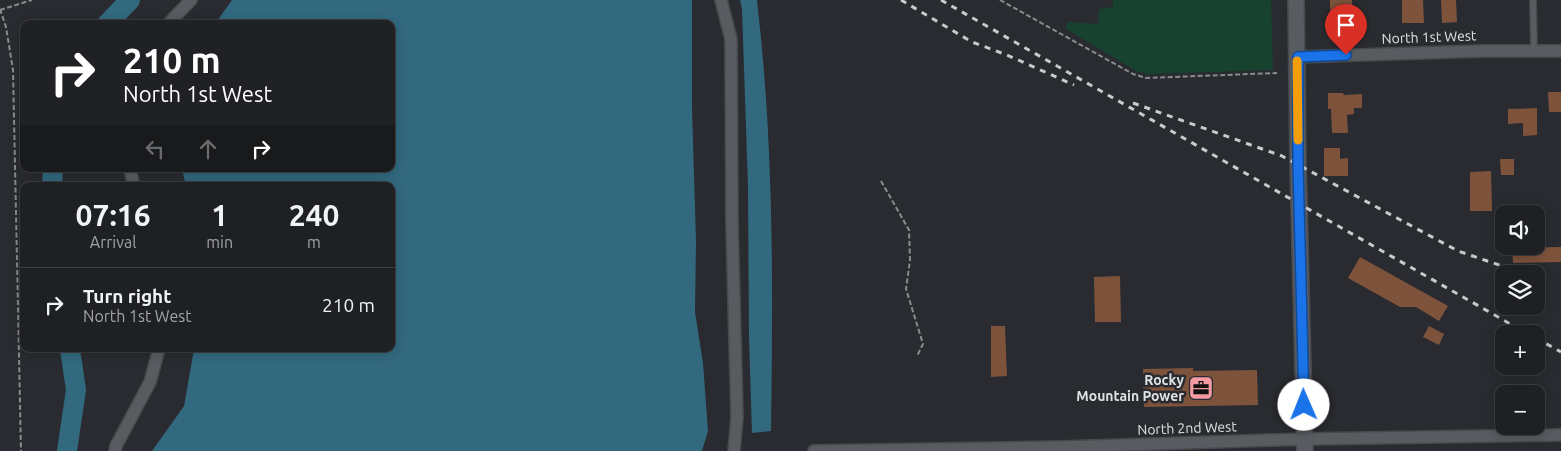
<!DOCTYPE html>
<meta charset="utf-8">
<style>
body{margin:0;font-family:Ubuntu,sans-serif;background:#2c2d31;color:#f1f3f6;height:100vh;display:flex;flex-direction:column;font-size:19px;white-space:nowrap}
*{box-sizing:border-box;margin:0}
p{font-size:16px;color:#a1a3a6}
.icon{flex:none;width:28px;height:28px;fill:none;stroke:currentColor;stroke-width:2;stroke-linecap:round;stroke-linejoin:round}
.map{position:relative;flex:1;overflow:hidden}
.details{position:absolute;left:20px;top:182px;width:375px;height:170px;display:flex;flex-direction:column;background:#1f2024;border-radius:10px;box-shadow:0 2px 12px #0003,0 0 0 1px #3c3e41}
.details>*{flex:none}
.hud{position:absolute;left:20px;top:20px;width:375px;height:152px;border-radius:10px;box-shadow:0 2px 12px #0003,0 0 0 1px #3c3e41;background:#202124;color:#fff;overflow:hidden}
.tools{position:absolute;left:1495px;top:205px;display:grid;gap:10px}
.tools a{display:grid;place-items:center;width:50px;height:50px;border-radius:10px;background:#1f2024;box-shadow:0 2px 12px #0003,0 0 0 1px #3c3e41;font-size:25px}
.pin{position:absolute;display:grid;place-items:center;width:42px;height:42px;color:#fff;margin:-51px -21px;border-radius:50% 50% 50% 0;rotate:-45deg;box-shadow:0 0 5px #0007}
.pin .icon{rotate:45deg}
.me{position:absolute;width:55px;margin:-28px;rotate:359deg;stroke-linejoin:round;filter:drop-shadow(0 0 4px #0008)}
.turn{display:flex;align-items:center;gap:18px;height:105px;padding:0 20px;font-size:22px}
.turn .icon{width:65px;height:65px;stroke-width:2.5}
.turn b{display:block;font-size:35px;line-height:42px}
.lanes{display:flex;align-items:center;height:48px;padding:0 20px;background:#0003;justify-content:center;gap:25px;direction:ltr}
.lanes .off{opacity:.35}
.eta{display:flex;justify-content:space-evenly;align-items:center;height:85px;text-align:center}
.eta b{font-size:30px;font-weight:700;line-height:35px}
ul{padding:0;list-style:none}
li{display:flex;align-items:center;gap:15px;height:75px;padding:0 20px;border-top:1px solid #3c3e41}
li div{flex:1}
li b{display:block;font-size:19px}
li em{font-style:normal}
.map>svg:first-child{display:block}
.green{fill:#16422f}
.water{fill:#32697f}
.lines{fill:none;stroke-linecap:round;stroke-linejoin:round}
.river{stroke:#32697f;stroke-width:20}
.building{fill:#7e533c}
.lane-casing{stroke:#47494d;stroke-width:8}
.street-casing{stroke:#47494d;stroke-width:14}
.secondary-casing{stroke:#47494d;stroke-width:18}
.path{stroke:#898b8f;stroke-width:2;stroke-dasharray:5 2.5;stroke-linecap:butt}
.lane{stroke:#585c61;stroke-width:5.5}
.street{stroke:#585c61;stroke-width:11}
.secondary{stroke:#585c61;stroke-width:15}
.rail{stroke:#c8cacd;stroke-width:3;stroke-dasharray:6 6;stroke-linecap:butt}
.route-casing{stroke:#114b97;stroke-width:12}
.route{stroke:#1a73e8;stroke-width:9}
.slow{stroke:#f59e0b;stroke-width:9}
.labels{text-anchor:middle;dominant-baseline:central;stroke-width:5;stroke-linejoin:round;paint-order:stroke}
.street-label{font-size:14px;fill:#dfe1e4;stroke:#292b30}
.poi-label{font-size:14px;font-weight:bold;fill:#dfe1e4;stroke:#292b30;text-anchor:end}
</style>
<div class="map">
<svg width="1561" height="451" viewBox="0 0 1561 451">
<rect width="100%" height="100%" fill="#292b30"/>
<path class="green" d="M1113 0H1271L1273 70 1148 74 1136 71 1066 29 1067 22 1098 24 1099 9 1113 7Z"/>
<g class="water">
<path d="M232 0H692V108L696 241 695 312 703 363 708 431 702 451H152L184 406 194 349H391V186H186L182 169H391V24H215Z"/>
<path d="M740 0H757V1C774 144 773 288 771 431L752 433 749 338 748 187 742 9Z"/>
</g>
<g class="lines">
<g class="river">
<path d="M107 24 130 0"/>
<path d="M52 186 53 169"/>
<path d="M67 451 76 390 70 349"/>
</g>
</g>
<g class="building">
<path d="M1330 0H1352L1353 18 1330 19Z"/>
<path d="M1402 0H1423L1424 23H1402Z"/>
<path d="M1441 0H1456L1457 22 1442 23Z"/>
<path d="M1548 92H1561V112H1549Z"/>
<path d="M1328 93H1343L1344 95 1362 94V108H1354V114L1347 115 1348 133H1332L1331 109H1328Z"/>
<path d="M1537 108V135L1523 136V123L1508 124V109Z"/>
<path d="M1324 148H1340V159L1348 158V176H1324Z"/>
<path d="M1500 159H1514V175H1501Z"/>
<path d="M1491 171 1492 211H1470V172Z"/>
<path d="M1561 247V262L1513 263 1512 248Z"/>
<path d="M1360 257 1448 306 1439 321 1416 307H1400L1348 278Z"/>
<path d="M1120 276 1121 322H1095L1094 277Z"/>
<path d="M991 326H1005L1007 376 991 377Z"/>
<path d="M1429 326 1444 334 1439 345 1423 337Z"/>
<path d="M1193 368V371L1257 370 1258 405 1144 407 1143 369Z"/>
</g>
<g class="lines">
<defs>
<path id="lane" d="M1533 0 1534 50"/>
<g id="street">
<path d="M721 0 731 39 732 225 737 417 734 451"/>
<path d="M168 24 191 0"/>
<path d="M1297 57 1480 51H1561"/>
<path d="M130 169 134 186"/>
<path d="M115 451 116 446 150 382 159 349"/>
<path d="M814 451 1063 447 1305 439 1561 435"/>
</g>
<path id="secondary" d="M1296 0 1298 163 1305 451"/>
</defs>
<use href="#lane" class="lane-casing"/>
<use href="#street" class="street-casing"/>
<use href="#secondary" class="secondary-casing"/>
<g class="path">
<path d="M1000 0 1133 74 1146 78 1277 73"/>
<path d="M0 9 6 27 13 70 21 451"/>
<path d="M0 10 32 0"/>
<path d="M881 181 909 230 910 260 906 289 923 344 917 356"/>
</g>
<use href="#lane" class="lane"/>
<use href="#street" class="street"/>
<use href="#secondary" class="secondary"/>
<g class="rail">
<path d="M901 0 972 42 1007 55 1074 85"/>
<path d="M941 0 1528 334"/>
<path d="M1133 103 1282 156 1458 251 1505 267"/>
<path d="M1536 338 1561 352"/>
</g>
</g>
<g class="lines">
<defs>
<path id="route" d="M1304 405 1298 163V57L1346 55"/>
</defs>
<use href="#route" class="route-casing"/>
<use href="#route" class="route"/>
<path class="slow" d="M1297 61 1298 140"/>
</g>
<defs>
<symbol id="office-square" viewBox="-11 -11 22 22"><rect x="-9" y="-9" width="18" height="18" rx="4" fill="#f49aa0" stroke="#292b30"/><path d="M-6-3h4V-5.5h4V-3h4V5H-6ZM-1-4.5V-3h2v-1.5ZM-6 0V1H6V0Z" fill="#111"/></symbol>
</defs>
<g fill-rule="evenodd">
<use href="#office-square" x="1187" y="374" width="28" height="28"/>
</g>
<g class="labels">
<g class="street-label">
<text transform="translate(1429 37) rotate(-2)">North 1st West</text>
<text transform="translate(1187 428) rotate(-2)">North 2nd West</text>
</g>
<g class="poi-label">
<text x="1184" y="380">Rocky<tspan x="1184" dy="16">Mountain Power</tspan></text>
</g>
</g>
</svg>
<div class="tools">
<a><svg class="icon" aria-label="sound" viewBox="0 0 24 24"><path d="M4 9h4l5-4v14l-5-4H4zM17 9q2 3 0 6"/></svg></a>
<a><svg class="icon" aria-label="layers" viewBox="0 0 24 24"><path d="M12 4l9 5-9 5-9-5zM3 14l9 5 9-5"/></svg></a>
<a>+</a>
<a>−</a>
</div>
<div class="pin" style="left:1346px;top:55px;background:#d93025"><svg class="icon" aria-label="arrive" viewBox="0 0 24 24"><path d="M6 21V4h12l-3 4 3 4H6"/></svg></div>
<svg class="me" style="left:1304px;top:405px" viewBox="-20 -20 40 40"><circle r="19" fill="#fff"/><path d="M0-13L10 11 0 6-10 11z" fill="#1a73e8"/></svg>
<div class="hud">
<div class="turn"><svg class="icon" aria-label="right" viewBox="0 0 24 24"><path d="M7 20v-9h11M14 6l5 5-5 5"/></svg><div><b>210 m</b>North 1st West</div></div>
<div class="lanes"><svg class="icon off" aria-label="left" viewBox="0 0 24 24"><path d="M17 20v-9H6M10 6l-5 5 5 5"/></svg><svg class="icon off" aria-label="ahead" viewBox="0 0 24 24"><path d="M12 20V5M6 11l6-6 6 6"/></svg><svg class="icon" aria-label="right" viewBox="0 0 24 24"><path d="M7 20v-9h11M14 6l5 5-5 5"/></svg></div>
</div>
<section class="details">
<div class="eta">
<div><b>07:16</b><p>Arrival</p></div>
<div><b>1</b><p>min</p></div>
<div><b>240</b><p>m</p></div>
</div>
<ul>
<li><svg class="icon" aria-label="right" viewBox="0 0 24 24"><path d="M7 20v-9h11M14 6l5 5-5 5"/></svg><div><b>Turn right</b><p>North 1st West</p></div><em>210 m</em></li>
</ul>
</section>
</div>
